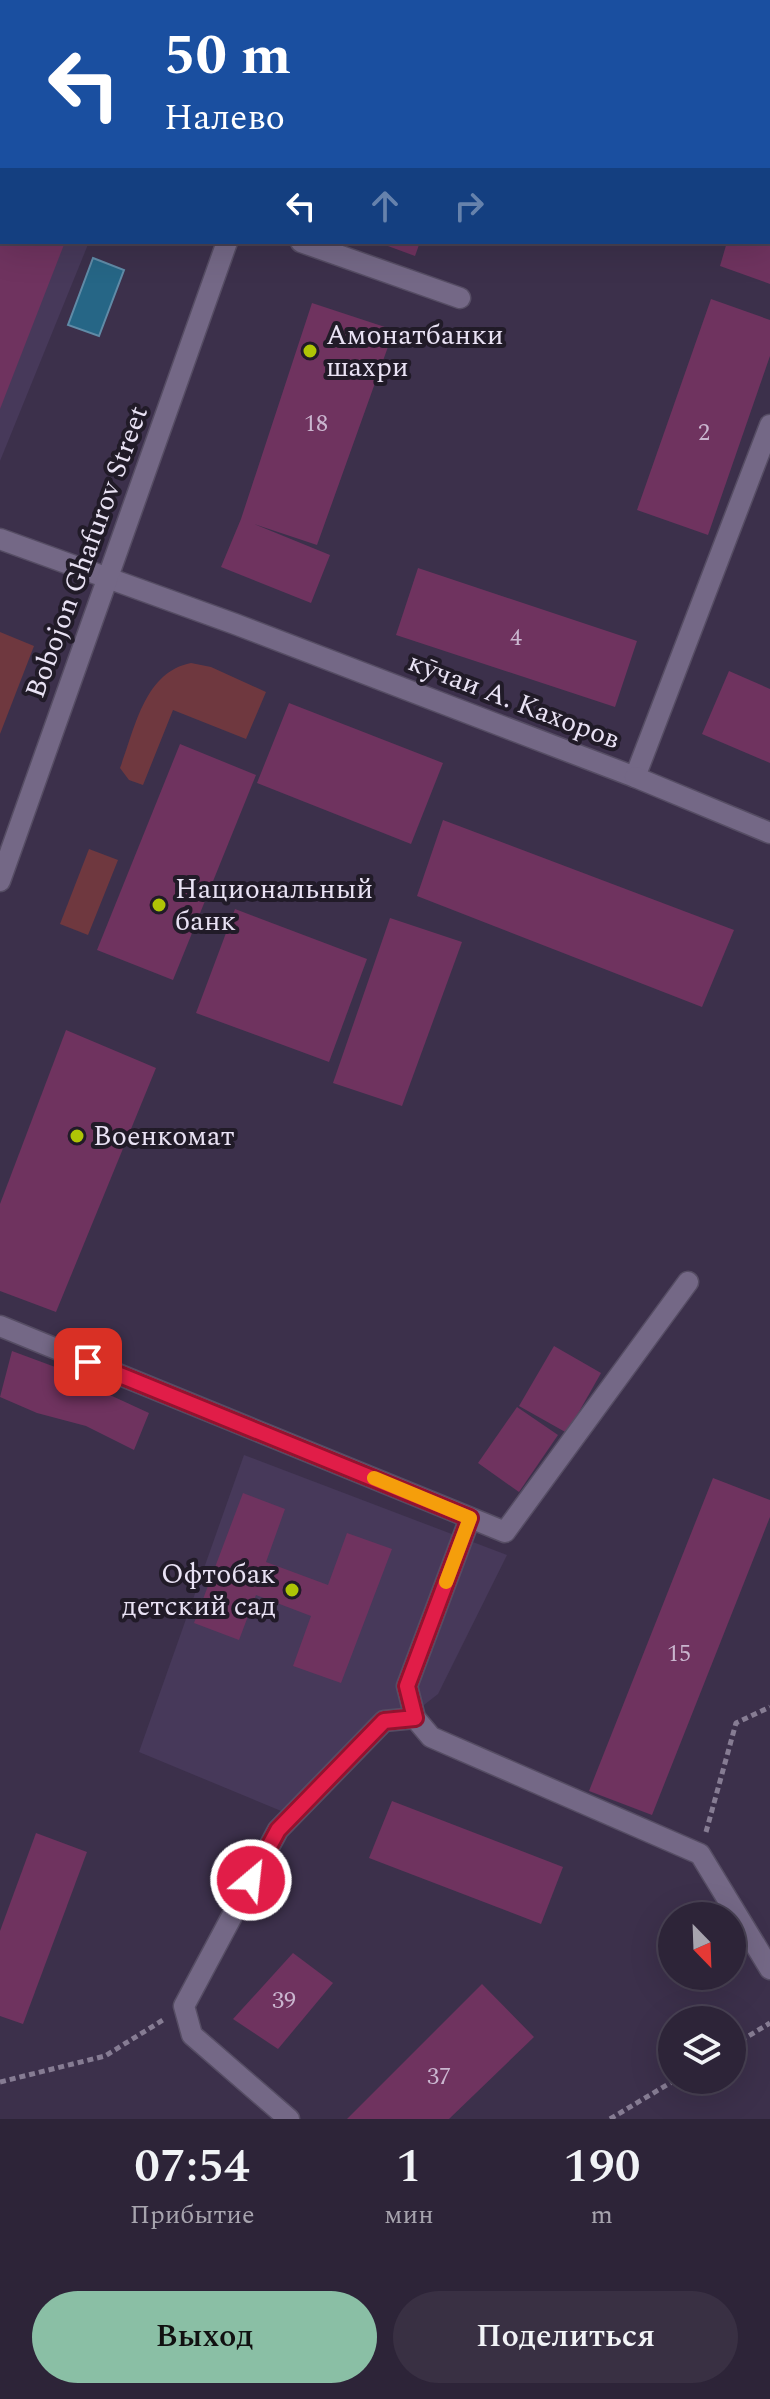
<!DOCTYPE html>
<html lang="ru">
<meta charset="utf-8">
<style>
body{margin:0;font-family:Spectral,serif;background:#393043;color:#f1f3f6;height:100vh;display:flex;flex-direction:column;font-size:30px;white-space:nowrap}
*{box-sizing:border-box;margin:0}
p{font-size:26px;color:#a7a4ae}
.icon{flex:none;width:44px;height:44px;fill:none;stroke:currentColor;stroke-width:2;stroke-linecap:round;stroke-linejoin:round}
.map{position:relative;height:2119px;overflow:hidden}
.side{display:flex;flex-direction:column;background:#2d2438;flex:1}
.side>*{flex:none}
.top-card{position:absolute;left:0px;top:0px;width:770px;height:244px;box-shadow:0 8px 32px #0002,0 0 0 2px #484153;background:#1a4fa0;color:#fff;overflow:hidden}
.needle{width:52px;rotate:157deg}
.controls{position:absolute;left:658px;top:1902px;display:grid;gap:16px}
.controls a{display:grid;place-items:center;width:88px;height:88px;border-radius:50%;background:#2d2438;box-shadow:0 8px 32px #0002,0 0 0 2px #484153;font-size:40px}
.pin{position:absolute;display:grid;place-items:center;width:68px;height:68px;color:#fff;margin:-34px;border-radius:16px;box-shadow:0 4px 12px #0006}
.me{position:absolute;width:88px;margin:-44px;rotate:28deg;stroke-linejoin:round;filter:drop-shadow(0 0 6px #0008)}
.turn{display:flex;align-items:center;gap:28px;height:168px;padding:0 32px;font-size:36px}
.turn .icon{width:104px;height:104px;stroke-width:2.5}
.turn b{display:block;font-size:56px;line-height:68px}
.lanes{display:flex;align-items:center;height:76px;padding:0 32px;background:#0003;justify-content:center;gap:40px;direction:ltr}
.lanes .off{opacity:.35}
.eta{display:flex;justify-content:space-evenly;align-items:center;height:136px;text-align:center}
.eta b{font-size:48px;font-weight:600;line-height:56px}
.button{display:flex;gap:16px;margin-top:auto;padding:16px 32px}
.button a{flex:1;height:92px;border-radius:48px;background:#8abfa5;color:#111;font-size:32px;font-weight:600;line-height:92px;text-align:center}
.button a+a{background:#393043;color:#f1f3f6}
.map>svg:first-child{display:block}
.built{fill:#47395a}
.green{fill:#6f383f}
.water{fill:#266686;stroke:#608ba7;stroke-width:2}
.building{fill:#6f335f}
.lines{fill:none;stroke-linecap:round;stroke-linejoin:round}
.minor-casing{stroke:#564d64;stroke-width:23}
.path{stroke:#867c93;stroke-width:5;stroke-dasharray:6 4;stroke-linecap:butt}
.minor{stroke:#746886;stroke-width:20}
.route-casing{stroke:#92132f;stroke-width:20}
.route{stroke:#e11d48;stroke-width:14}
.slow{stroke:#f59e0b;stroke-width:14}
.poi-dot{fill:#afc506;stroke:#211b28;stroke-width:3}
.labels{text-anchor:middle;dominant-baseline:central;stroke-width:8;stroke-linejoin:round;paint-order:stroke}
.number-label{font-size:24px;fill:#cab6cf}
.poi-label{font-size:28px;fill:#e9e2f4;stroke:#211b28;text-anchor:start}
.street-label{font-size:28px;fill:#e9e2f4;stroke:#211b28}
</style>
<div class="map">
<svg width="770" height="2119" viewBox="0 0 770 2119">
<rect width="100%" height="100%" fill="#3c304b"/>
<g class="built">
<path d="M0 0H188L2 2V242H89L0 461Z"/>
<path d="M244 1455 507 1555 438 1694 286 1813 139 1752Z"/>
</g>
<g class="green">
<path d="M7 0H148L12 2Z"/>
<path d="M0 632 34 646 0 734Z"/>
<path d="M191 663 211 667 266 692 246 739 173 710 143 785 129 780 120 768C135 729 144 672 191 663Z"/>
<path d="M89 849 118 860 88 935 60 924Z"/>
</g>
<path class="water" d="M93 258 124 270 99 336 68 325Z"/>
<g class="building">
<path d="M0 242H65L0 409Z"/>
<path d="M377 242H420L415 256Z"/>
<path d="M727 242H770V284L720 266Z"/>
<path d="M711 299 770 320V356L708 535 637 510Z"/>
<path d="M312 303 394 330 317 545 254 524 330 555 311 603 221 567 241 519Z"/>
<path d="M418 568 637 641 615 707 396 635Z"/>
<path d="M729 671 770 689V763L702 734Z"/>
<path d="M289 703 443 763 411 844 257 783Z"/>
<path d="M180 744 256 775 173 980 97 950Z"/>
<path d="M443 820 734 930 702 1007 417 896Z"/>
<path d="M235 909 367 959 329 1062 196 1013Z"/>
<path d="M390 918 462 942 402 1106 333 1083Z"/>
<path d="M66 1030 156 1068 56 1312 0 1291V1204Z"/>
<path d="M554 1346 601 1373 567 1433 519 1406Z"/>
<path d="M12 1351 101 1384 99 1390 149 1413 134 1450 86 1426 37 1413 0 1397Z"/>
<path d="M517 1407 558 1435 519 1492 478 1463Z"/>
<path d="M713 1478 770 1500V1517L652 1815 589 1791Z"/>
<path d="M243 1493 285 1509 266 1562 328 1585 347 1533 392 1549 341 1683 293 1666 311 1616 256 1595 239 1640 194 1623Z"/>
<path d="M392 1801 563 1867 541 1924 369 1858Z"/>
<path d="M36 1833 87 1852 23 2024 0 2016V1931Z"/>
<path d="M293 1953 333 1983 278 2049 233 2019Z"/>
<path d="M482 1984 534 2037 449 2119H347Z"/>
</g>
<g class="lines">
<defs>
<g id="minor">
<path d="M746 0 752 2"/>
<path d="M317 2 318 0"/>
<path d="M768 8H770"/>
<path d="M301 242 460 298"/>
<path d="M0 539 235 624 635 777 770 425"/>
<path d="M635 777 770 833"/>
<path d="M0 881 227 242"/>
<path d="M0 1326 505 1532 688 1282"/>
<path d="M470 1518 407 1686 415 1718 431 1737 700 1854 770 1969"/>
<path d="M289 2119 192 2035 184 2006 278 1830 384 1721 415 1718"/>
</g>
</defs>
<use href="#minor" class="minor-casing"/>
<g class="path">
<path d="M706 1832 736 1723 770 1707"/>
<path d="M732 2046 770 2023"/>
<path d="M0 2082 105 2056 163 2020"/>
<path d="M610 2119 675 2080"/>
</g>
<use href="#minor" class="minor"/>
</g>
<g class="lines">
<defs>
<path id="route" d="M88 1362 470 1518 407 1686 415 1718 384 1721 278 1830 251 1880"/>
</defs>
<use href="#route" class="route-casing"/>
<use href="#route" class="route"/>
<path class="slow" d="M374 1478 470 1518 446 1582"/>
</g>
<g class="poi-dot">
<circle cx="310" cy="351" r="8"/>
<circle cx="159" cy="905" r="8"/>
<circle cx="77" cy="1136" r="8"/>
<circle cx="292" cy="1590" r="8"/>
</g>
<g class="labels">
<g class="number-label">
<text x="316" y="424">18</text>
<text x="704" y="433">2</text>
<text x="516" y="638">4</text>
<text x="679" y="1654">15</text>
<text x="284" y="2001">39</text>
<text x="439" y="2077">37</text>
</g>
<g class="poi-label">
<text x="326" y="335">Амонатбанки<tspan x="326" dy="32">шахри</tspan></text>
<text x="175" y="889">Национальный<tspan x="175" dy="32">банк</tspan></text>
<text x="93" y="1136">Военкомат</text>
<text x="276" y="1574" text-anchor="end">Офтобак<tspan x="276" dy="32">детский сад</tspan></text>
</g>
<g class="street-label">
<text transform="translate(87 552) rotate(-70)">Bobojon Ghafurov Street</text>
<text transform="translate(514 701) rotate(21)">кӯчаи А. Кахоров</text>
</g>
</g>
</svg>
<div class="controls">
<a><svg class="needle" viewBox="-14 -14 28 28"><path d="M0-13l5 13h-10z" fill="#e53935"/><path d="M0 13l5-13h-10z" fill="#a7a4ae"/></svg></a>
<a><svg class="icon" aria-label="layers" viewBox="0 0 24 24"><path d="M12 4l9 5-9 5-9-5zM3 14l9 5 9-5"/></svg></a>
</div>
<div class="pin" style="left:88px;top:1362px;background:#d93025"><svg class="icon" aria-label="arrive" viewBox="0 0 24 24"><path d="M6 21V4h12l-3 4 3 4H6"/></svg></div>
<svg class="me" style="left:251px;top:1880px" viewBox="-20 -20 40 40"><circle r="17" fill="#e11d48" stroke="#fff" stroke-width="3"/><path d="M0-11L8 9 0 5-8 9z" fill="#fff"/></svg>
<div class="top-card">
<div class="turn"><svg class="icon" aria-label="left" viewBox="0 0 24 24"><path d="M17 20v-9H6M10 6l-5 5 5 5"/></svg><div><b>50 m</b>Налево</div></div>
<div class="lanes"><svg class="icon" aria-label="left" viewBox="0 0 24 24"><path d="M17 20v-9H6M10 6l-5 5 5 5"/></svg><svg class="icon off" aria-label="ahead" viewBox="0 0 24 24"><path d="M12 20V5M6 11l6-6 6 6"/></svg><svg class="icon off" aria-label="right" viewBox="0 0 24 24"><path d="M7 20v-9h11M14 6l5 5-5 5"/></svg></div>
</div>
</div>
<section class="side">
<div class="eta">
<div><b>07:54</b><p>Прибытие</p></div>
<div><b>1</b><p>мин</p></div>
<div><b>190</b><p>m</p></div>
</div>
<div class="button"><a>Выход</a><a>Поделиться</a></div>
</section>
